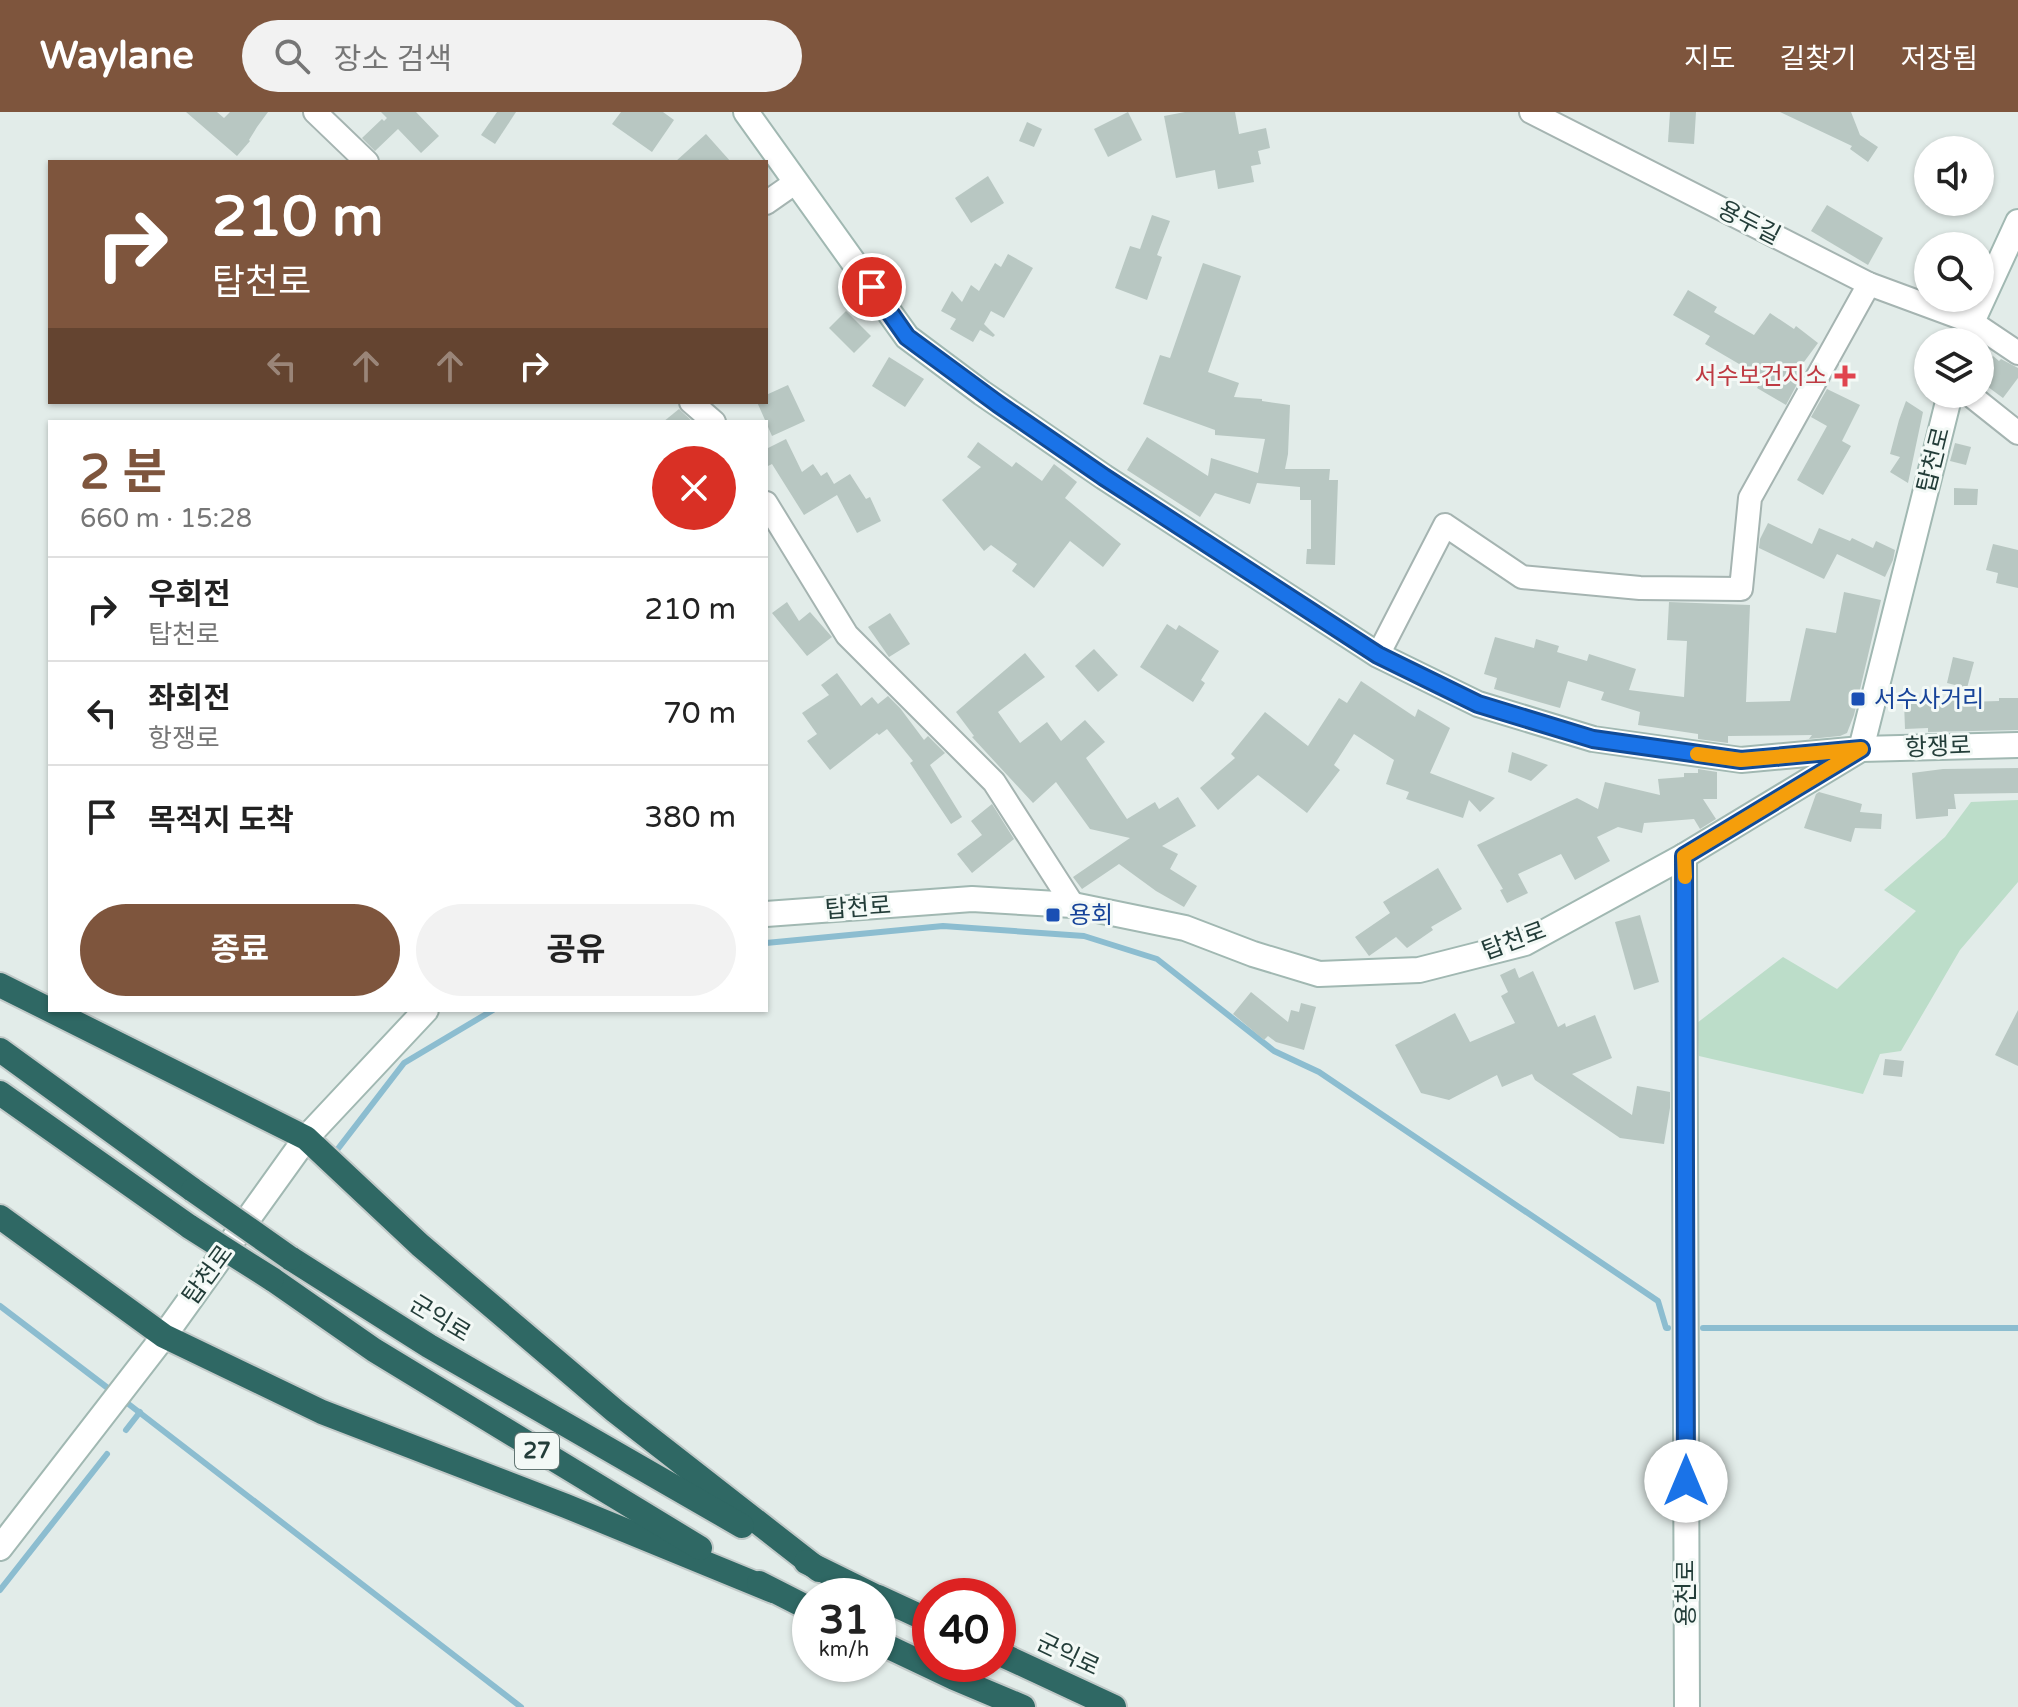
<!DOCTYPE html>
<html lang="ko">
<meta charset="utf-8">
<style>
body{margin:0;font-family:"Varela Round","Noto Sans KR",sans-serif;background:#f2f2f2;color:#222;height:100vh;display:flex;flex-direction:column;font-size:30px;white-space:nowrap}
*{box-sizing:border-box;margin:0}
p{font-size:26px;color:#767676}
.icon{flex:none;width:44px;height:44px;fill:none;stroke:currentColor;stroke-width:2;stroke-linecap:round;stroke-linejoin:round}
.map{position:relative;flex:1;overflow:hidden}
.panel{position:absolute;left:48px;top:308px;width:720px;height:592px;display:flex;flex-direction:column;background:#fff;border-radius:0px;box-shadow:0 2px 6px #0004}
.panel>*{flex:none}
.hud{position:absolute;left:48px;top:48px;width:720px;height:244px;border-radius:0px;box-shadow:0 2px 6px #0004;background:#7e553d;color:#fff;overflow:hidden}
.buttons{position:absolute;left:1914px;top:24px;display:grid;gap:16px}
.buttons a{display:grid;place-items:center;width:80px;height:80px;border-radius:50%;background:#fff;box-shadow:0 2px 6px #0004;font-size:40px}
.speed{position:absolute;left:792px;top:1466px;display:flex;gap:16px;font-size:40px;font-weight:700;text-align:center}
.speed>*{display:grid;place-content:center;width:104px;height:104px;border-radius:50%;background:#fff;box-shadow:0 2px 6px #0004;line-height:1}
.speed small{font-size:20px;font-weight:400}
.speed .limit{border:12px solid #d22;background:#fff;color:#111}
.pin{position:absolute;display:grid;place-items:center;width:68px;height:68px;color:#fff;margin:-34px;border:4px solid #fff;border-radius:50%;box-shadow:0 2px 8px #0007}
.me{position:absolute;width:88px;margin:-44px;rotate:0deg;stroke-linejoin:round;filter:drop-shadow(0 0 6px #0008)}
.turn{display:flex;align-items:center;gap:28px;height:168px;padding:0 32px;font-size:36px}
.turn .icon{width:104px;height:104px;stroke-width:2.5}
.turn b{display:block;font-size:56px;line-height:68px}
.lanes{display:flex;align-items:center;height:76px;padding:0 32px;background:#0003;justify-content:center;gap:40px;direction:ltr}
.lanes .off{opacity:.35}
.round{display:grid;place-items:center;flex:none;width:84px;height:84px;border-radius:42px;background:#f2f2f2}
.headline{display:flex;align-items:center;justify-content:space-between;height:136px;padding:0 32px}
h1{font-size:48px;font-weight:700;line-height:60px;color:#7e553d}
.button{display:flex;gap:16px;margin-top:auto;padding:16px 32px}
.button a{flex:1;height:92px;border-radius:48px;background:#7e553d;color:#fff;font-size:32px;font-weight:700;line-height:92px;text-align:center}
.button a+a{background:#f2f2f2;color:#222}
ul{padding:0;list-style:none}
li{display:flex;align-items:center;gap:24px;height:104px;padding:0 32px;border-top:2px solid #e0e0e0}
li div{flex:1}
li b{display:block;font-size:30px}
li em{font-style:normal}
header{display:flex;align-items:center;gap:48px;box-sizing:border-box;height:112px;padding:0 40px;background:#7e553d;color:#fff}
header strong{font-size:38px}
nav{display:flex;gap:44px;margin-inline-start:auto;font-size:28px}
.search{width:560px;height:72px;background:#f2f2f2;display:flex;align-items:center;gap:20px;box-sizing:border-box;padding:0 28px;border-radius:44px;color:#767676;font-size:30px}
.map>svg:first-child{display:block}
.green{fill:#bcddc9}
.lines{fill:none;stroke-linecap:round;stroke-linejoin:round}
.stream{stroke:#8cbdd0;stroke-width:6}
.building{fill:#b8c7c2}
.street-casing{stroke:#a5b4b1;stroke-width:26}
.secondary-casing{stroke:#a1b8b2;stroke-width:28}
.highway-casing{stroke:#c1c9c8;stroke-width:28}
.street{stroke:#fff;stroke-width:22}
.secondary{stroke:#fff;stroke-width:24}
.highway{stroke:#2f6864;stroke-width:24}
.highway-bridge-casing{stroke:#c1c9c8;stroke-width:28;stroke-linecap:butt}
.highway-bridge{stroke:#2f6864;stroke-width:24}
.route-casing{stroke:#114b97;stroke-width:20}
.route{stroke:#1a73e8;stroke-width:14}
.slow{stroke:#f59e0b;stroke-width:14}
.health-dot{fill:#e0444e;stroke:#f3f9f6;stroke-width:3}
.transit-dot{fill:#1a4fb4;stroke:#f3f9f6;stroke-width:3}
.labels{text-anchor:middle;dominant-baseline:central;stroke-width:6;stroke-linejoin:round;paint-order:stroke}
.shield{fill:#f3f9f6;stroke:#617572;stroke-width:2}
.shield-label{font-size:22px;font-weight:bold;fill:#233d39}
.street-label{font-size:24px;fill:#233d39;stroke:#f3f9f6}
.health-label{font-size:24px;fill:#be3a42;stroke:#f3f9f6;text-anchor:end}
.transit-label{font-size:24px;fill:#164399;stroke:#f3f9f6;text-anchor:start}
</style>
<header>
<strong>Waylane</strong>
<div class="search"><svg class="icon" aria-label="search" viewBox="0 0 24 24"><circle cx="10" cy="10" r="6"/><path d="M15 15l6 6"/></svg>장소 검색</div>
<nav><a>지도</a><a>길찾기</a><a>저장됨</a></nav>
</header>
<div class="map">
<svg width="2018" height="1595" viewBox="0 0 2018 1595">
<rect width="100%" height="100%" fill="#e2ece9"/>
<path class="green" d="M2018 688V770L1960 838 1901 939 1880 942 1863 982 1699 944 1697 911 1783 845 1837 877 1916 799 1884 778 1945 725 1971 690Z"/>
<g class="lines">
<g class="stream">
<path d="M766 831 943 814 1084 824 1157 847 1274 939 1319 960 1658 1189 1666 1216H1668"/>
<path d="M337 1038 404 951 493 898"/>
<path d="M0 1194 113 1280"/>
<path d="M1703 1216H2018"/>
<path d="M122 1287 521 1595"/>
<path d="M126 1318 140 1300"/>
<path d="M0 1478 107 1342"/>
</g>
</g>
<g class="building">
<path d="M186 0H217L224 6 230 0H268L257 15 249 28 250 29 237 44Z"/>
<path d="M381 0H416L439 24 421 41 398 17 375 39 362 26 382 7 384 9 387 6Z"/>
<path d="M497 0H516L495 32 481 23Z"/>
<path d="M621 0H663L674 8 652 40 612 12Z"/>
<path d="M1128 0 1142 28 1108 45 1094 17Z"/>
<path d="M1185 0H1235L1239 22 1266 16 1270 36 1258 39 1261 52 1251 54 1254 70 1218 77 1215 58 1176 66 1164 4Z"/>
<path d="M1670 0H1696L1694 32 1668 30Z"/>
<path d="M1780 0H1851L1860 23 1878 35 1868 50 1850 37 1852 34Z"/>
<path d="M1027 10 1042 17 1034 35 1019 29Z"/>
<path d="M706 22 731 50H675Z"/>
<path d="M988 64 1004 91 971 111 955 86Z"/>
<path d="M1827 93 1883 126 1868 153 1811 119Z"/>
<path d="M1152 103 1170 109 1157 143 1162 145 1147 188 1115 176 1130 134 1140 137Z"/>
<path d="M1008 142 1033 156 1004 206 991 199 984 212 995 223 993 225 980 218 973 230 950 217 956 207 941 199 952 179 962 190 971 173 979 179 995 151 1001 155Z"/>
<path d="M1203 151 1241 164 1208 260 1239 271 1234 285 1262 287V289L1290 293 1288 342 1285 357H1330L1329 368H1338L1335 453 1306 452 1307 437H1311V388H1300V375L1257 371 1250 392 1215 381 1200 405 1127 358 1147 325 1208 364 1211 346 1258 361 1265 327 1215 323V318L1143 292 1160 243 1170 246Z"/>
<path d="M1688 178 1717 195 1714 200 1754 223 1770 201 1794 217 1796 214 1818 231 1798 258 1803 261 1786 293 1757 276 1763 266 1705 232 1710 224 1673 203Z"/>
<path d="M846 199 871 224 854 241 829 216Z"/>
<path d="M1993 244 1999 249 2001 247 2018 256V266L2003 286 1984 272 1989 264 1982 259Z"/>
<path d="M889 245 924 267 905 295 872 274Z"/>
<path d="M788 273 805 309 772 324 757 290H766V283Z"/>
<path d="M1827 277 1860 293 1842 329 1851 334 1823 383 1797 368 1827 314 1811 305Z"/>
<path d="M1906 289 1923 300 1908 371 1890 360 1900 345 1890 342 1899 308Z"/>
<path d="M679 297 693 310H663Z"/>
<path d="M786 327 802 360 813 352 821 364 827 360 834 372 850 362 866 387 870 385 881 409 857 421 837 383 804 403 772 352 766 355V337Z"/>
<path d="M978 330 1012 355 1016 350 1042 369 1054 352 1077 370 1065 386 1121 432 1103 455 1070 429 1034 476 1012 459 1017 452 991 433 984 439 942 388 981 355 967 345Z"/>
<path d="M1955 331 1971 335 1966 353 1950 349Z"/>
<path d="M1954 376 1978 377 1977 393H1954Z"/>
<path d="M1768 411 1812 432 1819 416 1850 429 1852 426 1873 436 1876 429 1895 438 1893 448 1885 465 1837 442 1824 467 1759 436 1760 427Z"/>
<path d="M1993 432 2018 438V476L1996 471 1998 461 1986 458Z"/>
<path d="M1844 480 1881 488 1854 603 1847 621 1840 624 1809 627 1812 623 1728 624V631L1698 627V622L1638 613 1640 600 1601 588 1604 580 1568 569 1560 596 1494 577 1497 566 1484 562 1495 525 1534 536 1536 527 1559 534 1557 540 1587 549 1589 542 1636 557 1629 578 1684 585 1687 529 1667 528 1669 490 1750 493 1746 590 1790 589 1806 516 1836 521Z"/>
<path d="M787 490 799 509 810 500 832 525 807 544 772 501Z"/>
<path d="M890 501 910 532 889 545 868 515Z"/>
<path d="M1167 512 1176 518 1179 513 1219 539 1201 568 1205 571 1193 590 1140 555Z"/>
<path d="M1094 537 1118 563 1098 580 1075 554Z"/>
<path d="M1025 541 1045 565 998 600 1020 631 1047 610 1061 629 1085 608 1105 630 1086 646 1127 707 1155 690 1159 697 1178 685 1196 714 1162 734 1178 742 1170 757 1197 774 1184 795 1156 779 1119 752 1082 777 1073 765 1130 726 1090 717 1056 670 1033 691 972 625 974 624 956 600Z"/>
<path d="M1953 545 1974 550 1967 576 1947 571Z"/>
<path d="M837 561 861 594 872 585 878 592 888 584 900 596 924 628 928 624 945 641 930 653 962 705 951 712 910 651 913 649 887 617 879 623 877 621 830 658 807 629 817 622 802 601 829 583 821 573Z"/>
<path d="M1361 569 1415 605 1418 597 1450 616 1430 661 1495 686 1480 700 1469 688 1463 706 1406 687 1409 680 1386 672 1394 648 1354 622 1334 653 1340 658 1307 701 1258 663 1218 698 1200 676 1235 646 1231 642 1265 600 1308 634 1339 586 1347 591Z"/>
<path d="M1999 586H2018V618L1928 620V616L1905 617 1904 590 1964 588V590L1999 589Z"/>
<path d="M1512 640 1548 653 1531 669 1508 660Z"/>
<path d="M2018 656V681L1954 682 1956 697H1948V704L1916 707 1912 661 1943 657Z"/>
<path d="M1698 657 1717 660V687H1703L1716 707 1700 717 1694 707 1644 711 1642 721 1618 715 1597 725 1610 749 1575 768 1561 742 1518 762 1528 781 1507 791 1500 778 1503 777 1477 733 1577 686 1598 697 1605 670 1660 683 1658 667 1684 665V661H1698Z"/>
<path d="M1819 680 1862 692 1860 700 1882 702 1881 717 1855 716 1851 730 1804 716 1816 682Z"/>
<path d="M992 692 1014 727 972 761 957 742 982 723 971 709Z"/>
<path d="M1438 756 1462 797 1431 815 1433 818 1407 836 1396 825 1369 844 1355 825 1390 801 1383 790Z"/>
<path d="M1640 803 1659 870 1634 878 1615 810Z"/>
<path d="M1515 856 1519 866 1533 859 1558 915 1565 911 1566 915 1595 903 1612 946 1572 962 1632 1003 1637 974 1670 980V996L1664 1032 1620 1026 1535 968 1532 962 1502 975 1497 963 1449 988 1421 981 1395 933 1455 901 1470 930 1515 911 1501 884 1508 880 1500 863Z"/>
<path d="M1251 880 1288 910 1291 898 1299 900 1301 891 1316 895 1304 938 1276 930 1268 924 1264 928 1233 902Z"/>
<path d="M2018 898V954L1995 943Z"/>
<path d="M1885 947 1904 949 1902 965 1883 963Z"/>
</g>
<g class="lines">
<defs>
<g id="street">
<path d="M315 0 367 50"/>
<path d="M1531 0 1869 172 1972 210 2018 241"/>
<path d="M766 91 796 70"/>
<path d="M1969 282 2018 321"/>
<path d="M691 290 714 310"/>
<path d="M766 391 847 523 994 670 1073 793"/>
<path d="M1378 543 1445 413 1522 465 1640 476 1741 477 1750 386 1869 172"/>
</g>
<g id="secondary">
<path d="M746 0 907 225 982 281 1104 365 1378 543 1478 592 1593 627 1741 648 1861 637 2018 633"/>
<path d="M1966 230 1972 210 2018 110"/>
<path d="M1684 744 1687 1595"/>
<path d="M766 802 972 787 1073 793 1185 816 1253 842 1319 862 1419 858 1525 831 1684 744 1861 637 1950 282"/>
<path d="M0 1436 164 1224 306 1026 426 898"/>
</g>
<g id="highway">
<path d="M0 873 306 1026 420 1133 615 1299 819 1458"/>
<path d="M0 938 193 1078"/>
<path d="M0 981 190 1115"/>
<path d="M0 1105 164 1224 322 1300 566 1394 773 1479"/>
<path d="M290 1146 429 1234 742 1414"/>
<path d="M272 1167 374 1238 700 1436"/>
<path d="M806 1450 875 1484"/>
<path d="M759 1471 810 1497"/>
<path d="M878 1485 930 1509"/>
<path d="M878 1530 954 1566 1023 1595"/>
<path d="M998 1541 1114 1595"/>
</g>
</defs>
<use href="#street" class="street-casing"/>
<use href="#secondary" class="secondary-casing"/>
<use href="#highway" class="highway-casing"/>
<use href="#street" class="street"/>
<use href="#secondary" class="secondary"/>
<use href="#highway" class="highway"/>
<defs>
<g id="highway-bridge">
<path d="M193 1078 290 1146"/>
<path d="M190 1115 272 1167"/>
</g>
</defs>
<use href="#highway-bridge" class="highway-bridge-casing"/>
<use href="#highway-bridge" class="highway-bridge"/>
</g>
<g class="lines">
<defs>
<path id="route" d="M872 175 907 225 998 292 1104 365 1378 543 1478 592 1593 627 1741 648 1861 637 1684 744 1686 1369"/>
</defs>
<use href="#route" class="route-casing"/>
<use href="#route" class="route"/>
<path class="slow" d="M1685 765 1684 744 1861 637 1741 648 1697 642"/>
</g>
<path class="health-dot" d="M1841 252h8v8h8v8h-8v8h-8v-8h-8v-8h8z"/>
<g class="transit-dot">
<rect x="1850" y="579" width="16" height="16" rx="4"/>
<rect x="1045" y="795" width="16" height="16" rx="4"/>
</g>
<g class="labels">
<rect class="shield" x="515" y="1321" width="44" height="36" rx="6"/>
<g class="shield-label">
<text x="537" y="1339">27</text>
</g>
<g class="street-label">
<text transform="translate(1749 111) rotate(27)">용두길</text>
<text transform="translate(1934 348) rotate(-76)">탑천로</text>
<text transform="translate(1938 635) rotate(-2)">항쟁로</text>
<text transform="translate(858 796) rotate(-4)">탑천로</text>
<text transform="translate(1514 829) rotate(-20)">탑천로</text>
<text transform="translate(208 1163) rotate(-54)">탑천로</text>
<text transform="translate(440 1207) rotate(31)">군익로</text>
<text transform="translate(1686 1481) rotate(-90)">용천로</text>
<text transform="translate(1068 1543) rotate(25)">군익로</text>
</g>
<g class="health-label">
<text x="1827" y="264">서수보건지소</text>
</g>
<g class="transit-label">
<text x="1874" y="587">서수사거리</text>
<text x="1069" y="803">용회</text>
</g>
</g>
</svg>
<div class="buttons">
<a><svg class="icon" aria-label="sound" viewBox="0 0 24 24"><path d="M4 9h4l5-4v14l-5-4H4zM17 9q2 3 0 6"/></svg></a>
<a><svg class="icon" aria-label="search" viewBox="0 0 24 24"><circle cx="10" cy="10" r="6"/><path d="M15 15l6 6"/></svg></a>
<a><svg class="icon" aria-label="layers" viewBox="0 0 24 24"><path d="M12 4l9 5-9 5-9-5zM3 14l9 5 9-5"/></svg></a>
</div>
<div class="speed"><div>31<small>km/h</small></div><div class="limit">40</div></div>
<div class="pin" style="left:872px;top:175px;background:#d93025"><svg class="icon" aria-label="arrive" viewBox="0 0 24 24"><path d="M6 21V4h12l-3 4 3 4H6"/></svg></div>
<svg class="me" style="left:1686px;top:1369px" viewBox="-20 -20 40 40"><circle r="19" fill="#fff"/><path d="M0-13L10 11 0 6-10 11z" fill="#1a73e8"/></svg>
<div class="hud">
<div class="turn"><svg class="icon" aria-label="right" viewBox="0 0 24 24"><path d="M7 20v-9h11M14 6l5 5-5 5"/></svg><div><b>210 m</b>탑천로</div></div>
<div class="lanes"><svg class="icon off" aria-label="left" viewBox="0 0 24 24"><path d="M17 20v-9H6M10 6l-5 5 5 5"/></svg><svg class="icon off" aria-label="ahead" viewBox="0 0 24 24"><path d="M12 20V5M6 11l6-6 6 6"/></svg><svg class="icon off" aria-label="ahead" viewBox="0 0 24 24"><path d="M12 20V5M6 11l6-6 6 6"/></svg><svg class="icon" aria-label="right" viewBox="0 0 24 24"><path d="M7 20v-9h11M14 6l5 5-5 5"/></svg></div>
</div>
<section class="panel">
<div class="headline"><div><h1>2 분</h1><p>660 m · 15:28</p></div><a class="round" style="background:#d93025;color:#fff"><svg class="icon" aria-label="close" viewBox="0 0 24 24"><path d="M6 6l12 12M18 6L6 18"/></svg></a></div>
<ul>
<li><svg class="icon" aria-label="right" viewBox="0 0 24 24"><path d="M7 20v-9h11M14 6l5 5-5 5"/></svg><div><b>우회전</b><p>탑천로</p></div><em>210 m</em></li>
<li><svg class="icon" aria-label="left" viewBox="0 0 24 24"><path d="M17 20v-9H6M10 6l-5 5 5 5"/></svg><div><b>좌회전</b><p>항쟁로</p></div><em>70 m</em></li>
<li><svg class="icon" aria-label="arrive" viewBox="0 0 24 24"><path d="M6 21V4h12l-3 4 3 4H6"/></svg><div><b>목적지 도착</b></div><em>380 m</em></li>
</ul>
<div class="button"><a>종료</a><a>공유</a></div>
</section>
</div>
